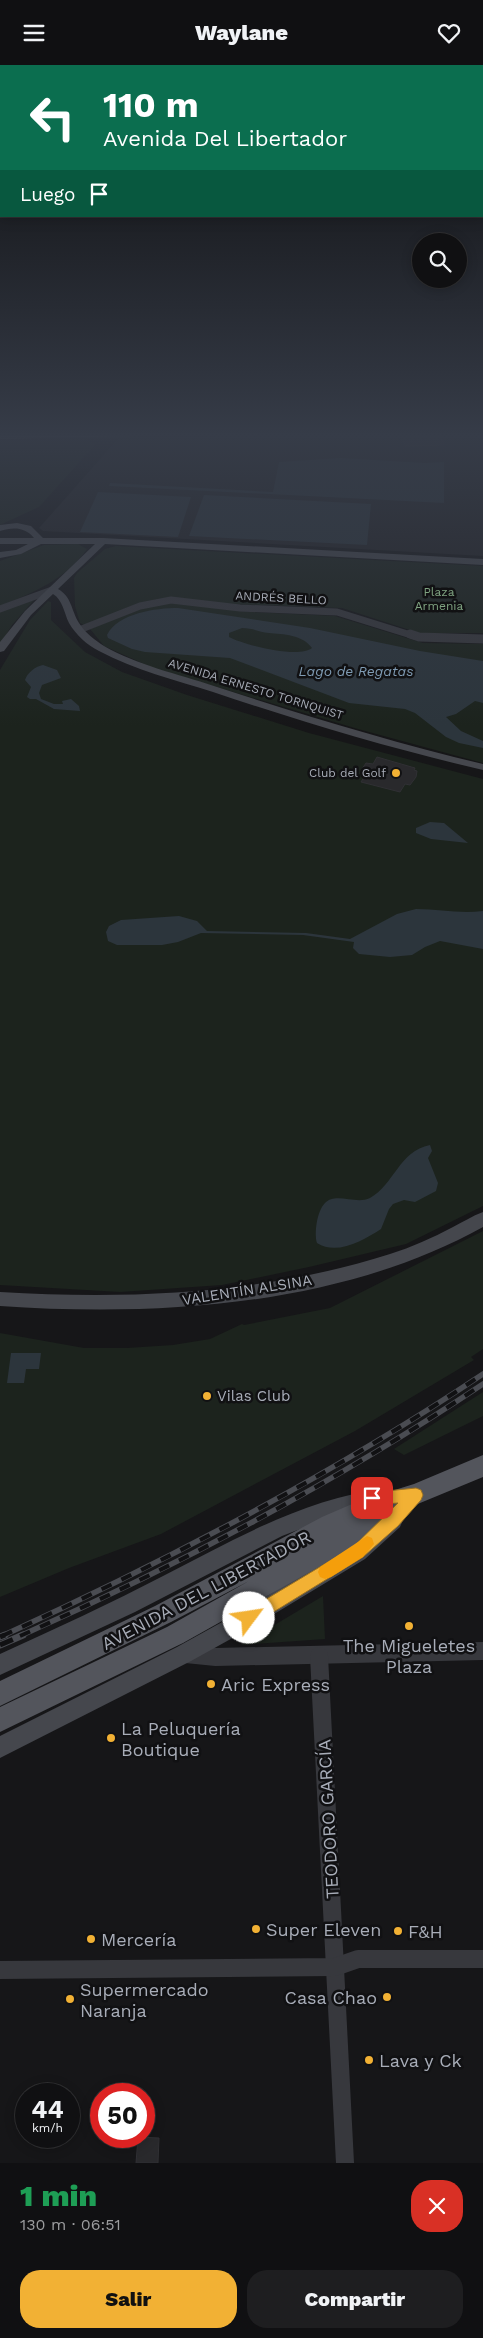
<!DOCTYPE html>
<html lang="es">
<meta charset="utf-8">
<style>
body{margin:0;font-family:"Work Sans",sans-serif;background:#1e1e20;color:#f1f3f6;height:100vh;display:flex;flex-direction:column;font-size:19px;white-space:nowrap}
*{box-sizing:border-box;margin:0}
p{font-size:16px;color:#9c9d9f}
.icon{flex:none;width:28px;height:28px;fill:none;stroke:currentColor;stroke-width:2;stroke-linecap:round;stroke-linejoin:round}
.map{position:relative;height:2098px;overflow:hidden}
.side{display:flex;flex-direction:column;background:#101012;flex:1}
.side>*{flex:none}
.top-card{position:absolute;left:0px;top:0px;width:484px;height:152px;box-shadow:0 2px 12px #0003,0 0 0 1px #303032;background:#0b6e4f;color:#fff;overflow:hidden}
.tools{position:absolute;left:412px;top:168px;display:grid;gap:10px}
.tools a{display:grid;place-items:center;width:55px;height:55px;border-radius:50%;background:#101012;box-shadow:0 2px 12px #0003,0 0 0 1px #303032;font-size:25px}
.speed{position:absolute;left:15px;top:2018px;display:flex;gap:10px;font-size:25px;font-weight:700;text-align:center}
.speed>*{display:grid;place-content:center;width:65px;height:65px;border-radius:50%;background:#101012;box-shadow:0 2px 12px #0003,0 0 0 1px #303032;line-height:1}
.speed small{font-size:12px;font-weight:400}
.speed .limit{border:8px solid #d22;background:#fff;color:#111}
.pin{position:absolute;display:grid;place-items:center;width:42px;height:42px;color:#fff;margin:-21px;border-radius:10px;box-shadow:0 2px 8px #0006}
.me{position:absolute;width:55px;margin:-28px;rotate:59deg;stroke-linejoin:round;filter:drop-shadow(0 0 4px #0008)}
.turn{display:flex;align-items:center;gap:18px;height:105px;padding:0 20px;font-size:22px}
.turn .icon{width:65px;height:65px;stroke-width:2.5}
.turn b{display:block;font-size:35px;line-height:42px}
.then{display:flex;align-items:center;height:48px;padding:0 20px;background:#0003;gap:10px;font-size:19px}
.round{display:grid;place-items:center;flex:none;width:52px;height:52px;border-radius:20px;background:#1e1e20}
.headline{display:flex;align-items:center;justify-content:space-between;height:85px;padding:0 20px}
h1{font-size:30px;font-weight:800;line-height:38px;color:#1e9e55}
.action{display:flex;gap:10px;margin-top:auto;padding:10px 20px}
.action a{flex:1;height:58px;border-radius:20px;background:#f2b134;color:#111;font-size:20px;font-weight:800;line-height:58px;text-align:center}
.action a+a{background:#1e1e20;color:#f1f3f6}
header{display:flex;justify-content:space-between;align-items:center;height:65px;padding:0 20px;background:#101012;font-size:22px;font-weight:800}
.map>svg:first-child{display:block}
.built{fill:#222225}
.green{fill:#1c231d}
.water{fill:#2c353c;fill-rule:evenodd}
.building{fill:#29292c;stroke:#303034}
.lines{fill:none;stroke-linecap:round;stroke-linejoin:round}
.street-far2{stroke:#37383d;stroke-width:7}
.street-far1{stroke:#37383d;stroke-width:9}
.street{stroke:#37383d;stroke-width:18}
.secondary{fill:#45474d;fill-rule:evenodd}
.primary{fill:#53555c;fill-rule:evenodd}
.highway{fill:#63666e;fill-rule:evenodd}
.rail-far1-casing{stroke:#4a4c52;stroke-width:5.5}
.rail-casing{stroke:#4a4c52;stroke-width:7}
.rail-far1{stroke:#111113;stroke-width:4;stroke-dasharray:11;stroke-linecap:butt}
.rail{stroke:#111113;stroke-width:5;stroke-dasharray:14;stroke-linecap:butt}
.route{fill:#f2b134;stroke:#9d7322}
.slow{fill:#f59e0b}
.poi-dot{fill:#f2b134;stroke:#111113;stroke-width:2}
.labels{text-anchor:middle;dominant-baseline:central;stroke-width:5;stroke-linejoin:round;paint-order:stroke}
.far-park-label{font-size:12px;fill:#7fa381;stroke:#111113}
.far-street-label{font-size:12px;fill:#a8adb8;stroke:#111113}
.far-poi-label{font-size:12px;fill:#a8adb8;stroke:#111113;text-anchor:end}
.far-water-label{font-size:14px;font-style:italic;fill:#7f9bb3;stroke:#111113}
.street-label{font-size:15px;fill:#a8adb8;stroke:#111113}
.poi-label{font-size:15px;fill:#a8adb8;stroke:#111113;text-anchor:start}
.near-street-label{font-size:18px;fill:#a8adb8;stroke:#111113}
.near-poi-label{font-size:18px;fill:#a8adb8;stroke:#111113;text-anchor:start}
</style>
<header><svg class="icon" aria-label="menu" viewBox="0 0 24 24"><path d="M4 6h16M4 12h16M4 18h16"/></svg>Waylane<svg class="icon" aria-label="heart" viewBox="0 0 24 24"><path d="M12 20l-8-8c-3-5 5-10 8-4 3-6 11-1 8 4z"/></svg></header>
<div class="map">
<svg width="483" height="2098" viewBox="0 0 483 2098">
<rect width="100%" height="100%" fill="#161618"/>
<path class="built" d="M394 367H483V491L43 466 39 463 117 375 121 374Z"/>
<g class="green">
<path d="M83 374 95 378 94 381 39 442 0 460V376Z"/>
<path d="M78 479 87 484C66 514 33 528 0 541V496L44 480Z"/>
<path d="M116 481 483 501V568H419L342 543 230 539 172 533 84 560 80 558 75 541 74 513 77 508 105 484Z"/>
<path d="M34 535 12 560 0 580V546Z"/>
<path d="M48 536 51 537V555L85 587 122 607 187 630 309 668 483 714V1141L406 1179 309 1202 222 1220 120 1227 0 1220V605L30 555Z"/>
<path d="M173 538 251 547 335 551 423 578 483 579V698L358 664 153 603 104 581 90 564 148 541Z"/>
<path d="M483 1166V1284L471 1292 474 1295 355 1366 161 1469 69 1503 0 1532V1268L84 1283H127L173 1280 210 1274 242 1259 244 1260 330 1243Z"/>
<path d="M483 1327V1351L404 1390 394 1384Z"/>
<path d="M323 1531 325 1574 241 1580Z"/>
</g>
<g class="water">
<path d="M341 393 425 398 444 397V438L109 421 110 418 273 427 279 397Z"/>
<path d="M98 427 191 432 178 472 80 467Z"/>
<path d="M204 430 371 439 367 480 189 471Z"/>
<path d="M178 543 310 563 420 586 483 596V638L475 636 456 649 446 652 461 666 483 676V683L459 678 446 672 415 648 405 644 349 638 230 593 145 587 132 584 108 573 107 570C118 548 156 543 178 543ZM242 563C253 563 259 567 269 568 283 569 303 570 312 583 299 594 244 580 229 572V568Z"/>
<path d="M43 600 57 605 61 613 42 620 39 628 41 634 54 639H63L62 636 71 634 79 641 80 646 54 644 36 634H30L27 632 31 622 25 615C27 608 36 601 43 600Z"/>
<path d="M430 757 444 758 468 778 431 774 416 768V763Z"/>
<path d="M416 844C440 844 459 849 483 846V884L440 876 425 882 412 890 390 892 359 889 353 883 354 877 303 870 201 868 178 877 162 880H117L108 876 106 867 109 861 121 855 179 851 197 856 207 866 306 868 350 874 397 849Z"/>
<path d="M430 1080 432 1086 428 1093 438 1118 436 1126 415 1137 404 1135 393 1139 389 1144 381 1164C364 1175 337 1191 317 1178 314 1168 317 1146 325 1138 336 1127 356 1140 370 1133 394 1120 399 1086 430 1080Z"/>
<path d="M11 1288H41L39 1304H26L24 1318H7Z"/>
</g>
<g class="building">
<path d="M441 371 444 380 405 381 402 372Z"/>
<path d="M377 692 415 703 414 705 417 706 416 712 410 720 405 719 400 727 361 717 368 706 362 704 366 698 373 699Z"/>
<path d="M138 2072 159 2073 158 2098H136Z"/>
</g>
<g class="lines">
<g class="street-far2">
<path d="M0 544 52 525"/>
<path d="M79 565 140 541 171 535 240 543 337 547 414 571"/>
</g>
<path class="street-far1" d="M410 569 419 572 483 574"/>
<g class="street">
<path d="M186 1589 216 1592 483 1586"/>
<path d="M319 1591 345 2098"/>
<path d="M0 1905 335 1902 358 1894H483"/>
</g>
<g class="secondary">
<path d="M17 458 31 461 43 473H103L483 494V500L105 479 58 524C72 532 71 545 79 558 85 568 95 575 104 581 137 600 178 609 214 621 303 650 392 677 483 699V705C392 684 302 657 213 627 175 615 135 605 99 586 87 580 76 570 69 558 64 548 63 535 53 529L31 550 4 586 0 587V577L25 546 95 479H41L21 489 0 493V487L16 485 28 479H0V473H34C25 462 13 462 0 466V460Z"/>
<path d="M483 1147V1162C341 1241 159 1252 0 1241V1227C130 1235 265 1229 390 1189 412 1182 432 1173 453 1162 463 1157 472 1151 483 1147Z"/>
<path d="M387 1423 394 1425 397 1432 394 1439 329 1453 282 1471 135 1547 0 1610V1589C55 1564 111 1538 165 1510 239 1472 304 1434 387 1423Z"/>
<path d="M393 1445 400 1448 403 1455 400 1462 365 1494 256 1560 191 1596 0 1693V1671L177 1582 242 1546 351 1480 386 1448Z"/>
</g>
<path class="primary" d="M483 1390V1412L408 1443 406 1449 374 1471 183 1578 0 1667V1642L167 1562 249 1516 171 1557 0 1641V1616L155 1541 322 1452 359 1436 414 1419Z"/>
<path class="highway" d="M190 367 185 370 0 374V368Z"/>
<defs>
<g id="rail-far1">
<path d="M2 1571C169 1495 330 1411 483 1309"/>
<path d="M20 1571C181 1499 336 1417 483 1319"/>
</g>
<g id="rail">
<path d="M0 1572 5 1570"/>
<path d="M0 1580 23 1570"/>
</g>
</defs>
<use href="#rail-far1" class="rail-far1-casing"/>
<use href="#rail" class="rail-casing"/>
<use href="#rail-far1" class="rail-far1"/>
<use href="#rail" class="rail"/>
</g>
<linearGradient id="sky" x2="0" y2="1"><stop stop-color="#0c0c0d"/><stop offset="0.56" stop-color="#363c48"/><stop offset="1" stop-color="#363c48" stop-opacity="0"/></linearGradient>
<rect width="483" height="661" fill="url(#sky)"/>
<path class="route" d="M416 1423 421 1425 423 1430 421 1435 398 1461 363 1492 254 1559 249 1561 243 1559 241 1553 243 1548 353 1482 398 1438 372 1440 366 1438 364 1433 366 1428Z"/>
<path class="slow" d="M367 1471 372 1473 374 1479 363 1492 331 1512 325 1514 320 1512 318 1507 320 1502Z"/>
<g class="poi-dot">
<circle cx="396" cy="708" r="5"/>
<circle cx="207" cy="1331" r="5"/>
<circle cx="409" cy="1561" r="5"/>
<circle cx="211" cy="1619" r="5"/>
<circle cx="111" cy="1673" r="5"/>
<circle cx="256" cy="1864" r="5"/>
<circle cx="398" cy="1866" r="5"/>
<circle cx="91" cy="1874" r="5"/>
<circle cx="387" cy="1932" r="5"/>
<circle cx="70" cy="1934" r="5"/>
<circle cx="369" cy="1995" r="5"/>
</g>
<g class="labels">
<g class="far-park-label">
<text x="439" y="527">Plaza<tspan x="439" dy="14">Armenia</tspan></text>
</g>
<g class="far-street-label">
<text transform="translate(281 533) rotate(3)">ANDRÉS BELLO</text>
<text transform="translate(256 624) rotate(17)">AVENIDA ERNESTO TORNQUIST</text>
</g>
<g class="far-poi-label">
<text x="386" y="708">Club del Golf</text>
</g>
<g class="far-water-label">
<text x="356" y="606">Lago de Regatas</text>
</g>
<g class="street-label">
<text transform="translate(247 1225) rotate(-9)">VALENTÍN ALSINA</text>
</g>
<g class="poi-label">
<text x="217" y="1331">Vilas Club</text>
</g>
<g class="near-street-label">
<text transform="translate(206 1525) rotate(-28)">AVENIDA DEL LIBERTADOR</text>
<text transform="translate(328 1754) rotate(-93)">TEODORO GARCÍA</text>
</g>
<g class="near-poi-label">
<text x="409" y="1580" text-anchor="middle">The Migueletes<tspan x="409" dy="21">Plaza</tspan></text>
<text x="221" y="1619">Aric Express</text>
<text x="121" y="1663">La Peluquería<tspan x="121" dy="21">Boutique</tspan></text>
<text x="266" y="1864">Super Eleven</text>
<text x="408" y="1866">F&amp;H</text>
<text x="101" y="1874">Mercería</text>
<text x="80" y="1924">Supermercado<tspan x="80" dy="21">Naranja</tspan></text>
<text x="377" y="1932" text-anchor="end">Casa Chao</text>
<text x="379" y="1995">Lava y Ck</text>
</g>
</g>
</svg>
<div class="tools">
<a><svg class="icon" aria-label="search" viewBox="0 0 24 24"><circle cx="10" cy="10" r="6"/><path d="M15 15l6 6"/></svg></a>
</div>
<div class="speed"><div>44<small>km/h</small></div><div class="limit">50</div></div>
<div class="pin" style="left:372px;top:1433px;background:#d93025"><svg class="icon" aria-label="arrive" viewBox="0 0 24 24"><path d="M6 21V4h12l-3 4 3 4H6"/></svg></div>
<svg class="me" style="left:249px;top:1553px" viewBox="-20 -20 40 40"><circle r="19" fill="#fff"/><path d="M0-13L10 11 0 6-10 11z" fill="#f2b134"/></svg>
<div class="top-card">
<div class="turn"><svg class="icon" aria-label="left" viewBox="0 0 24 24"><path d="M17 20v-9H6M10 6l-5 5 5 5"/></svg><div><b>110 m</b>Avenida Del Libertador</div></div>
<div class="then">Luego<svg class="icon" aria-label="arrive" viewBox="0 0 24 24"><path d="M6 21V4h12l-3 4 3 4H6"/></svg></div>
</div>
</div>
<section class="side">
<div class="headline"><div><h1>1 min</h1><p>130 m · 06:51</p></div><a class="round" style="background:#d93025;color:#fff"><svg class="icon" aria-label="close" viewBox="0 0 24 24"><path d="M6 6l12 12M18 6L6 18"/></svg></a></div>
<div class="action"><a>Salir</a><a>Compartir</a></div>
</section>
